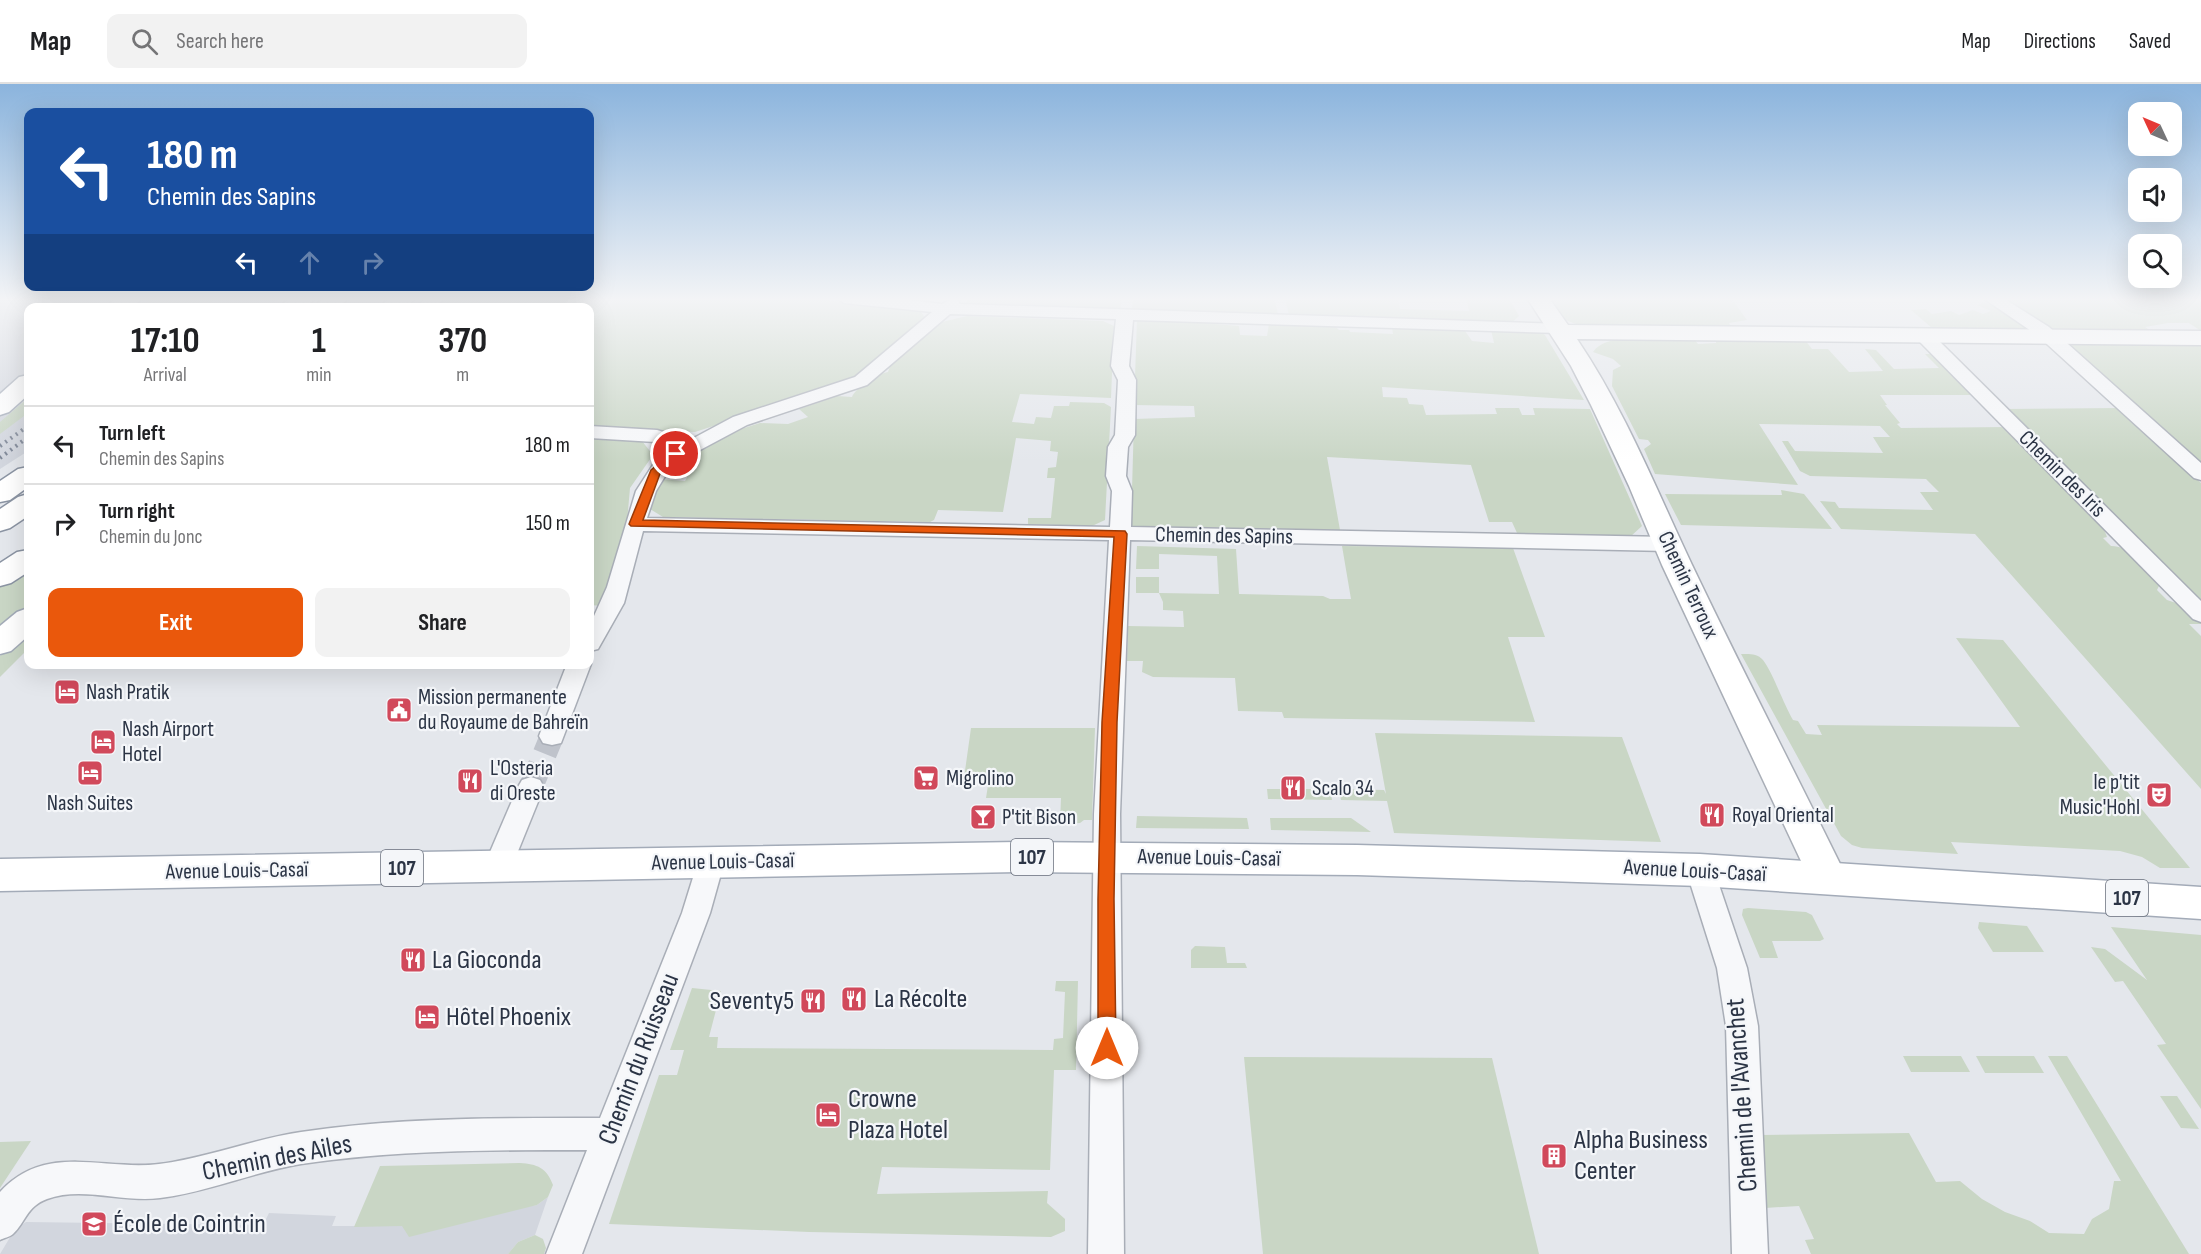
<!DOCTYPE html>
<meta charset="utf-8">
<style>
body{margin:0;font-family:"Sofia Sans Condensed",sans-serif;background:#f2f2f2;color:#202124;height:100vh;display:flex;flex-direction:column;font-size:22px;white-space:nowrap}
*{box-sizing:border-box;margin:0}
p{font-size:20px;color:#757577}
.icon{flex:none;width:33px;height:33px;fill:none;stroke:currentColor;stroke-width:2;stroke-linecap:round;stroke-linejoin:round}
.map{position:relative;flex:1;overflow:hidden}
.side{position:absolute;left:24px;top:219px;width:570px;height:366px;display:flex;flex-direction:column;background:#fff;border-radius:12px;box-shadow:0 6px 24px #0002}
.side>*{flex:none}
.hud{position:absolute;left:24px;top:24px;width:570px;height:183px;border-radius:12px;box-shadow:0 6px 24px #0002;background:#1a4fa0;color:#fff;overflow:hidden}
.needle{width:39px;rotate:314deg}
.fabs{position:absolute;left:2128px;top:18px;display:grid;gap:12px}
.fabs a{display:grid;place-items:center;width:54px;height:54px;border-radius:12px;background:#fff;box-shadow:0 6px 24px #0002;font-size:30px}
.pin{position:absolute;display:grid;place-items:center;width:51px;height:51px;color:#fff;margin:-26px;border:3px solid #fff;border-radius:50%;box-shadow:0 2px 6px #0007}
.me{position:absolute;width:66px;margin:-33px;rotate:0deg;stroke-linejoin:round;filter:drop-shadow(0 0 4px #0008)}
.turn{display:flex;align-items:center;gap:21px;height:126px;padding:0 24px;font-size:27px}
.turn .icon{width:78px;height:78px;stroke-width:2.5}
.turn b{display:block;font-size:42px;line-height:51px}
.lanes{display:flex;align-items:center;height:57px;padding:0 24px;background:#0003;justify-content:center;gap:30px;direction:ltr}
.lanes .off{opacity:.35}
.eta{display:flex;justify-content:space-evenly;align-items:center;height:102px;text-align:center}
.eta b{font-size:36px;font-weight:700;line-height:42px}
.primary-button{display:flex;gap:12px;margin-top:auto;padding:12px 24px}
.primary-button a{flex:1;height:69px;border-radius:12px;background:#ea580c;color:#fff;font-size:24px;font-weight:700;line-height:69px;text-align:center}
.primary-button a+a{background:#f2f2f2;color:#202124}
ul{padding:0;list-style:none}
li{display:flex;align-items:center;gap:18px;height:78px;padding:0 24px;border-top:2px solid #e0e0e0}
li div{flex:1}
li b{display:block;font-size:22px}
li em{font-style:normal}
header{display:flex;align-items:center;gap:36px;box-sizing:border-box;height:84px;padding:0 30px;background:#fff;border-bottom:2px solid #e0e0e0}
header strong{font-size:28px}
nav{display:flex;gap:33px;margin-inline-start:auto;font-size:21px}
.search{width:420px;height:54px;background:#f2f2f2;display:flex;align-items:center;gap:15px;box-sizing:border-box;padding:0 21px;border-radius:12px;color:#757577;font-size:22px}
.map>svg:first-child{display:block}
.built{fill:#d2d6de}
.green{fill:#c9d6c5}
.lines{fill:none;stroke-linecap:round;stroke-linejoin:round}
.street-tunnel{stroke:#bfc3cb;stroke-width:24;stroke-dasharray:24 12;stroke-linecap:butt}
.street-casing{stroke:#a9aeb7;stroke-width:3}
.secondary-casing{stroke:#a9aeb7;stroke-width:3}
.primary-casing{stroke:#a3abb8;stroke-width:3}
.highway-casing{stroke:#8b94a3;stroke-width:3}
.street{fill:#f7f8fa;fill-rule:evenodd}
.secondary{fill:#fff;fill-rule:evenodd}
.primary{fill:#fff;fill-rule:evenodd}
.highway{fill:#fff;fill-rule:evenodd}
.rail{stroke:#7d8696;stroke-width:4;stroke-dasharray:2 4.5;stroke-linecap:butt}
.route{fill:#ea580c;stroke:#983908;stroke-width:1.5}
.labels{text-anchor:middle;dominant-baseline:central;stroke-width:4.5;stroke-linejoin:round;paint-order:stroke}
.shield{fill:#f4f6f9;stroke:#676e7b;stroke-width:1.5}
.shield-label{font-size:21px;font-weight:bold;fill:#2b3445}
.street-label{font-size:22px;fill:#2b3445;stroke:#f4f6f9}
.poi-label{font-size:22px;fill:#2b3445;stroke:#f4f6f9;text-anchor:start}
.near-poi-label{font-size:27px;fill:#2b3445;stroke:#f4f6f9;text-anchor:start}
.near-street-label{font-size:27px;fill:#2b3445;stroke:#f4f6f9}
</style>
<header>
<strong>Map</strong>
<div class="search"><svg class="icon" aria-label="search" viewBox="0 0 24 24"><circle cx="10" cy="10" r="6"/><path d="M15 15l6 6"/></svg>Search here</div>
<nav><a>Map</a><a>Directions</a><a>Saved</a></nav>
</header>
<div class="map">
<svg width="2201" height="1170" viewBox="0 0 2201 1170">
<rect width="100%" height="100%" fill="#e4e7ec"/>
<g class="built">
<path d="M0 214H280L264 224H28V367L0 385Z"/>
<path d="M548 1113 535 1151 518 1158 508 1170H0L15 1145 26 1138 263 1141 269 1129 336 1132 332 1142H402L537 1121Z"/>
</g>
<g class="green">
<path d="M153 214H211L212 218 219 223H143Z"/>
<path d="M444 214H807L920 227 927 236 848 298 695 348 590 342V224H433Z"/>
<path d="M970 214H1122L1120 226 971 221 966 218Z"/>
<path d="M1133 214H1274L1278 230 1272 233 1136 228 1132 225Z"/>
<path d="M1285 214H1398L1400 225 1469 227 1466 214 1510 216 1519 232 1509 241 1289 231Z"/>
<path d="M1550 214H1731L1747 236 1729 239 1731 243 1578 241 1566 236Z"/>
<path d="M2000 214H2196L2201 217V247L2189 239H2168L2145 243 2151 247 2054 246Z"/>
<path d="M1988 217 2019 236 2028 246 1932 244 1911 226 1926 225 1932 230 1951 227 1959 231 1973 226 1983 230 1991 227 1977 221Z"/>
<path d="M967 232 1103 237 1114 242 1111 314 1020 310 1012 338 1034 340 1036 333 1051 334 1054 322H1069L1070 318 1104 319 1111 323 1105 436 1092 442 1028 440V434H1051L1055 394H1047L1048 384 1056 383 1058 368 1050 367 1051 357 1016 354 1003 428 938 426 934 436 930 438 663 433 650 425 659 395 685 397 695 378 677 377 741 345 760 339 788 340 808 333 799 325 837 312 852 313C856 303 877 290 888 288L890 282 942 238Z"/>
<path d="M1142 234 1239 242 1240 251 1267 252 1269 240 1334 241 1339 246H1349L1350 248 1393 250 1392 243 1463 244 1472 257 1494 259 1491 246 1539 247 1545 251 1584 316 1382 303 1383 313 1407 314 1409 320 1423 321 1426 331 1497 330 1495 324H1519L1522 331H1535L1533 324 1590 325 1642 442 1630 453 1517 449 1512 438H1489L1471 381 1327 373 1340 446 1131 442 1134 335 1195 333 1194 322 1134 321 1137 236Z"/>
<path d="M1623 255H1694L1698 260 1716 259V256H1805L1812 265H1828L1849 288 1883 287 1865 265 1876 266 1894 285 1939 284 1925 270H1937L1977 311H1880L1887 321H1885L1900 339 1897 340 1901 344 2008 343 2102 440 2107 453 2103 454 2111 462C2132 462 2147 484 2161 498L2157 506 2167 516 2188 523 2201 537V540H2189L2201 552V705L1975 450 1841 445 1820 417 1835 418 1839 424 1933 426 1920 408H1939L1926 395 1810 392 1800 387 1782 357H1788L1795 367 1883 369 1873 353H1890L1880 342 1759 340 1798 401 1655 390 1644 365 1651 360 1648 356 1639 355 1612 302 1613 286 1621 282 1613 275 1593 268C1600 258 1612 256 1623 255Z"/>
<path d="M2066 260 2201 261V382Z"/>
<path d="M28 314V329L0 350V338Z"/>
<path d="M2119 324 2201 399V523L2001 325Z"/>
<path d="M590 354 642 357 653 371 630 404 627 438 602 522 590 521Z"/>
<path d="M1781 406 1804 410 1832 445 1681 441 1665 410 1782 411Z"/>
<path d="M1137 462 1236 465 1239 510 1323 512 1330 515H1351L1342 462 1513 464 1545 553H1508L1535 638 1284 634 1282 628 1238 627 1235 594 1153 593 1142 588 1143 577H1127L1128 542 1184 543 1183 527 1163 526V518L1159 509H1136V493H1159V509L1219 510 1217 472 1159 470V485H1136Z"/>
<path d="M28 486V523L0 547V502Z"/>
<path d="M28 547V565L0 593V572Z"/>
<path d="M1956 554 2003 556 2190 784H2160L2142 773 2120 767 1951 758 1958 770 1862 764 1852 761 1841 752 1741 570C1749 570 1757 569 1763 576 1772 587 1784 621 1793 636L1798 637 1806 650 1822 651 1817 641 2020 643Z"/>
<path d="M971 644H1095L1092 736H1084L1080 739 1060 740 1061 714H986L989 695 964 694Z"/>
<path d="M1375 649 1622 653 1661 758 1394 749 1387 717 1341 716 1339 705 1384 706 1386 710Z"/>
<path d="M1267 705H1330L1332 716 1268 715Z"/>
<path d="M1137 732 1247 734 1249 745 1136 744Z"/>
<path d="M1270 734H1351L1371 748 1271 746Z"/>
<path d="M1748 824 1806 828 1812 831 1824 855 1820 857H1772L1778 874H1760L1742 831 1743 825Z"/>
<path d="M1979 838 2027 842 2044 868H1993L1978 844Z"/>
<path d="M2111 843 2201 851V1025L2157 961 2166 960 2123 897 2115 898 2091 863 2105 865 2147 896Z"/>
<path d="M1195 862 1225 863 1227 879H1245L1247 884H1191V866Z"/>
<path d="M1056 897H1078L1076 986H1054L1050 1086 882 1083 877 1110 1048 1107 1047 1119 1065 1135V1147L1051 1153 809 1148 609 1140 659 991H677L684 966H670L692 904 721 907 709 953H718L717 964 1053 966 1054 955 1063 954 1065 908 1055 907Z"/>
<path d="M1903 972H1961L1970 988H1911Z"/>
<path d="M1976 972H2034L2044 989H1985Z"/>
<path d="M2048 972H2067L2189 1170H1811L1805 1156 1814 1155 1799 1122 1765 1124 1762 1051 1909 1049 1936 1098 1960 1097 1982 1115 2005 1128 2030 1137 2049 1149 2084 1150 2092 1135 2109 1125 2114 1097H2121Z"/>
<path d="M1244 973 1492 974 1539 1170H1263Z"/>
<path d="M2160 1012H2177L2199 1045 2181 1044Z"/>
<path d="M31 1057 0 1104V1058Z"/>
<path d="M520 1079C537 1080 547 1084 553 1101L548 1113 537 1121 409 1153 402 1142 354 1143 380 1082Z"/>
<path d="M535 1151 543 1155 546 1164 544 1170H508L518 1158Z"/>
</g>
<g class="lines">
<path class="street-tunnel" d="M531 703 552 652"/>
<defs>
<g id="street">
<path d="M426 214H444L435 224H416Z"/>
<path d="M836 214H891L942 220 952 215 958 216 960 220 1564 240 1567 244 1564 248 1558 249 1133 236 1129 282 1136 296 1135 351 1128 363 1126 392 1132 407 1131 443 1668 453 1676 455 1679 460 1676 465 1668 467 1130 456 1120 730 1124 1170H1088L1094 730 1109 456 643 447 624 519 598 565 590 567V541L607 503 636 407 658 373 675 364 655 358 590 354V342L657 346 690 356 733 333 855 293 932 228 844 219ZM950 230 1116 235 1111 282 1118 296 1115 351 1108 363 1106 392 1112 407 1110 443 647 434 656 407 672 381 747 341 867 301Z"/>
<path d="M1983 214H2003L2049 243 2201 379V396L2194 394 2037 251Z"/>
<path d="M1923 246 1929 247 2201 517V538L2193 535 1917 255 1914 251 1917 247Z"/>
<path d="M590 578 591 580 561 659 552 661 543 659 539 652 567 580H590Z"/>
<path d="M531 693 540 696 544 703 512 782 508 790 498 793 488 790 484 782 518 703 522 696Z"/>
<path d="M710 768 720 771 724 779 710 829 582 1170H546L587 1066C492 1066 396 1066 301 1080 253 1088 208 1108 160 1114 123 1119 82 1102 47 1115 27 1122 25 1139 13 1150 10 1153 3 1154 0 1156V1108C46 1058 103 1087 159 1080 207 1074 253 1055 301 1048 400 1033 500 1034 600 1034L682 829 700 771Z"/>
<path d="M1700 775 1710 778 1714 786 1747 884 1758 942 1768 1170H1732L1726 942 1717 884 1686 786 1690 778Z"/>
</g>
<path id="secondary" d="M1527 214H1549L1568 241 2201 247V261L1577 255C1625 326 1656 405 1692 481 1742 586 1796 690 1847 794L1842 805 1828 810 1814 805 1809 794 1662 481 1629 402 1591 321 1571 282Z"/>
<g id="primary">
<path d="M116 214H142L132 224H105Z"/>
<path d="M389 214H415L406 224H379Z"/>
<path d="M28 291V311L9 328 0 331V310L19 293Z"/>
<path d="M28 524V552L11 567 0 570V542L17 528Z"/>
<path d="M1018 758 1357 761 1700 770 2201 803V835L1700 802 1357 791 1018 788 0 807V775Z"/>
</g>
<g id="highway">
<path d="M289 214H315L306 224H279Z"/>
<path d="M323 214H348L339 224H313Z"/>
<path d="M28 383V403L10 416 0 418V397L18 385Z"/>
<path d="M28 410V432L10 444 0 447V425L18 413Z"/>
<path d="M28 466V488L11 499 0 502V479L17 468Z"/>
</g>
</defs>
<use href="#street" class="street-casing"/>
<use href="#secondary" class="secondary-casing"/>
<use href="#primary" class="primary-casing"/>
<use href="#highway" class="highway-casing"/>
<use href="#street" class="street"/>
<use href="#secondary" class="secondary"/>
<use href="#primary" class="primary"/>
<use href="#highway" class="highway"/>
<g class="rail">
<path d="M0 362 28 342"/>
<path d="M0 374 28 353"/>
</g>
</g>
<linearGradient id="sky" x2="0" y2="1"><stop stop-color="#8bb4dd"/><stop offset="0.57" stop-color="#f3f4f6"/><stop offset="1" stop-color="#f3f4f6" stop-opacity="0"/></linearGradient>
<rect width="2201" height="378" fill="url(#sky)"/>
<path class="route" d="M676 366 682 370 661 387 643 436 1125 447 1127 450 1117 638 1114 815 1116 964 1113 970 1107 973 1100 970 1098 964V815L1102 638 1114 453 631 442 629 440 651 386Z"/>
<defs>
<symbol id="hotel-square" viewBox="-11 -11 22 22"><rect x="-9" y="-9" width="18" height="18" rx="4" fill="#d1495b" stroke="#f4f6f9"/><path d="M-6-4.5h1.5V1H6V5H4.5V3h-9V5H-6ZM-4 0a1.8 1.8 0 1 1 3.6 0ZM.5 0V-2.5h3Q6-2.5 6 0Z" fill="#fff"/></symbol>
<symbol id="civic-square" viewBox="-11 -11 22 22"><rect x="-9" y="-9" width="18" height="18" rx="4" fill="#d1495b" stroke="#f4f6f9"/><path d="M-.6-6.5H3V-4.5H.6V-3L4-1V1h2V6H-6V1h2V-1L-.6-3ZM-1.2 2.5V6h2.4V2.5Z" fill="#fff"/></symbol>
<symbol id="supermarket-square" viewBox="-11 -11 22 22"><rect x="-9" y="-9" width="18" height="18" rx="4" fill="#d1495b" stroke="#f4f6f9"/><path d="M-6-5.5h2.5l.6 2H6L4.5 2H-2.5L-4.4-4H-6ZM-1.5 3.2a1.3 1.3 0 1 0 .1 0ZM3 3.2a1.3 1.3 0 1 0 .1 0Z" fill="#fff"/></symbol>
<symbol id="restaurant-square" viewBox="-11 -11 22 22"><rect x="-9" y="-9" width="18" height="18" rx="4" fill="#d1495b" stroke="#f4f6f9"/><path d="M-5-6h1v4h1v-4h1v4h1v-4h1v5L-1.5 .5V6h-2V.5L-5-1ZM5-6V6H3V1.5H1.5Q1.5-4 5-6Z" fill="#fff"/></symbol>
<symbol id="theatre-square" viewBox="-11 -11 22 22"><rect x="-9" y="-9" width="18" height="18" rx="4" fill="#d1495b" stroke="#f4f6f9"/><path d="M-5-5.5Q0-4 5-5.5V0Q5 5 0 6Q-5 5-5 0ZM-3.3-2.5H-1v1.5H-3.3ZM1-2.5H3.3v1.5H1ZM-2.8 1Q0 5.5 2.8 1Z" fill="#fff"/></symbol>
<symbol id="bar-square" viewBox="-11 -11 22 22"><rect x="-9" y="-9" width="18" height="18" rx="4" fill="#d1495b" stroke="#f4f6f9"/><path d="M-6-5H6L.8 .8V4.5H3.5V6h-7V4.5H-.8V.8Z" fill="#fff"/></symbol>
<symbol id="building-square" viewBox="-11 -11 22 22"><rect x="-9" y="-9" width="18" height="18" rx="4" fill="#d1495b" stroke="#f4f6f9"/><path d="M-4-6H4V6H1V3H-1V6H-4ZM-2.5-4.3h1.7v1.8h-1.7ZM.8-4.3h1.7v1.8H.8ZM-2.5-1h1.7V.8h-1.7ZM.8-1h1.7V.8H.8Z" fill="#fff"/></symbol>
<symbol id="school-square" viewBox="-11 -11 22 22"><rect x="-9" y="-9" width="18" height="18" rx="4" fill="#d1495b" stroke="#f4f6f9"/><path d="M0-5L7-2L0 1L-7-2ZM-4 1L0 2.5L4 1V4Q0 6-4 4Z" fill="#fff"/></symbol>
</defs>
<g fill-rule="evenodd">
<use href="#hotel-square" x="52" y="593" width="30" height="30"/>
<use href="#civic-square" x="384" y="611" width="30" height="30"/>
<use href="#hotel-square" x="88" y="643" width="30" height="30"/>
<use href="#hotel-square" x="75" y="674" width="30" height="30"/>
<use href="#supermarket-square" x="911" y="679" width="30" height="30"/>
<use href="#restaurant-square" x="455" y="682" width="30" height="30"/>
<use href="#restaurant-square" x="1278" y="689" width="30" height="30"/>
<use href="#theatre-square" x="2144" y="696" width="30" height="30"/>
<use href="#restaurant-square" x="1697" y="716" width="30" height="30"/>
<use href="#bar-square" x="968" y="718" width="30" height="30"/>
<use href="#restaurant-square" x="398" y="861" width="30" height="30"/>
<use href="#restaurant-square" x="839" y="900" width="30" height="30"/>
<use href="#restaurant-square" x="798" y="902" width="30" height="30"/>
<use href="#hotel-square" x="412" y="918" width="30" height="30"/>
<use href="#hotel-square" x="813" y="1016" width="30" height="30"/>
<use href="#building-square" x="1539" y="1057" width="30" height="30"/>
<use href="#school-square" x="79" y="1125" width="30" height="30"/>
</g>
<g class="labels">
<g class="shield">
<rect x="1011" y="755" width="42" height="36" rx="4.5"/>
<rect x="381" y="766" width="42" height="36" rx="4.5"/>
<rect x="2106" y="796" width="42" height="36" rx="4.5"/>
</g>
<g class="shield-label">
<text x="1032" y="773">107</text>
<text x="402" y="784">107</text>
<text x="2127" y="814">107</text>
</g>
<g class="street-label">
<text transform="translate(2062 390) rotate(45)">Chemin des Iris</text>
<text transform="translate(1224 452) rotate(1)">Chemin des Sapins</text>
<text transform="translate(1688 501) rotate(65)">Chemin Terroux</text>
<text transform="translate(1209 774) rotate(1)">Avenue Louis-Casaï</text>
<text transform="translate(723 778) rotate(-1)">Avenue Louis-Casaï</text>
<text transform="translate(237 787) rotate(-1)">Avenue Louis-Casaï</text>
<text transform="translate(1695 787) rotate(3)">Avenue Louis-Casaï</text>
</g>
<g class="poi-label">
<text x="86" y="608">Nash Pratik</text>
<text x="418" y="613">Mission permanente<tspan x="418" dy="25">du Royaume de Bahreïn</tspan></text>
<text x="122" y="645">Nash Airport<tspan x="122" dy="25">Hotel</tspan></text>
<text x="490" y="684">L'Osteria<tspan x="490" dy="25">di Oreste</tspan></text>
<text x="946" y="694">Migrolino</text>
<text x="2140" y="698" text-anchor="end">le p'tit<tspan x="2140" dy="25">Music'Hohl</tspan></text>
<text x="1312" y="704">Scalo 34</text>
<text x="90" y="719" text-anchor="middle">Nash Suites</text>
<text x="1732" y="731">Royal Oriental</text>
<text x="1002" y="733">P'tit Bison</text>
</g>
<g class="near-poi-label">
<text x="432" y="876">La Gioconda</text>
<text x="874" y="915">La Récolte</text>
<text x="794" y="917" text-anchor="end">Seventy5</text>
<text x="446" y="933">Hôtel Phoenix</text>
<text x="848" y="1015">Crowne<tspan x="848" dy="31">Plaza Hotel</tspan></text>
<text x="1574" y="1056">Alpha Business<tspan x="1574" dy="31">Center</tspan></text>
<text x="113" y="1140">École de Cointrin</text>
</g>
<g class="near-street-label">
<text transform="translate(639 975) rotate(-69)">Chemin du Ruisseau</text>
<text transform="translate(1742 1011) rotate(-94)">Chemin de l'Avanchet</text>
<text transform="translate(277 1074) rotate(-11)">Chemin des Ailes</text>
</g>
</g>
</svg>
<div class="fabs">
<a><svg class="needle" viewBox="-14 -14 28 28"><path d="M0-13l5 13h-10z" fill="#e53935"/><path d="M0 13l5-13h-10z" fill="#757577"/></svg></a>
<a><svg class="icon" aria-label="sound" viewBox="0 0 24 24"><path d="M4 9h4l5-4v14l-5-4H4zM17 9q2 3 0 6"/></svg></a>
<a><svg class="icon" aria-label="search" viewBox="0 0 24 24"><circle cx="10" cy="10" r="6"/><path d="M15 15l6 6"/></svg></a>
</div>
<div class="pin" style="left:676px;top:370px;background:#d93025"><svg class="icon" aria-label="arrive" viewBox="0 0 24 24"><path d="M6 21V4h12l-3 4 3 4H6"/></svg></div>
<svg class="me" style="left:1107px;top:964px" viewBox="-20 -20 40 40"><circle r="19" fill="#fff"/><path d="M0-13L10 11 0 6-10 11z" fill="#ea580c"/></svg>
<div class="hud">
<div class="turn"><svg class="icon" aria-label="left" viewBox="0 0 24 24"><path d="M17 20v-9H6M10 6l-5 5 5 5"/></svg><div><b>180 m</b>Chemin des Sapins</div></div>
<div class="lanes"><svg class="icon" aria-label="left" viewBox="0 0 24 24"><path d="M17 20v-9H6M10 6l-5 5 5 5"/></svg><svg class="icon off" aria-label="ahead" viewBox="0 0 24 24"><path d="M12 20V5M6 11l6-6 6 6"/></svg><svg class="icon off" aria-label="right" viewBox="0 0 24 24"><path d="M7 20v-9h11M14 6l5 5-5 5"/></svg></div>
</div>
<section class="side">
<div class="eta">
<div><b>17:10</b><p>Arrival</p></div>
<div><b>1</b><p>min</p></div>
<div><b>370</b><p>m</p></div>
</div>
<ul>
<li><svg class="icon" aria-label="left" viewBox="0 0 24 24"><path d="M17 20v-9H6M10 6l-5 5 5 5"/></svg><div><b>Turn left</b><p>Chemin des Sapins</p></div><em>180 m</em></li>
<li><svg class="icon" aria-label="right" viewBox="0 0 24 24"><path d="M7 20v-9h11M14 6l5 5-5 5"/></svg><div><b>Turn right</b><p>Chemin du Jonc</p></div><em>150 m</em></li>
</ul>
<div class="primary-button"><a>Exit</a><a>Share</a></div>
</section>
</div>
